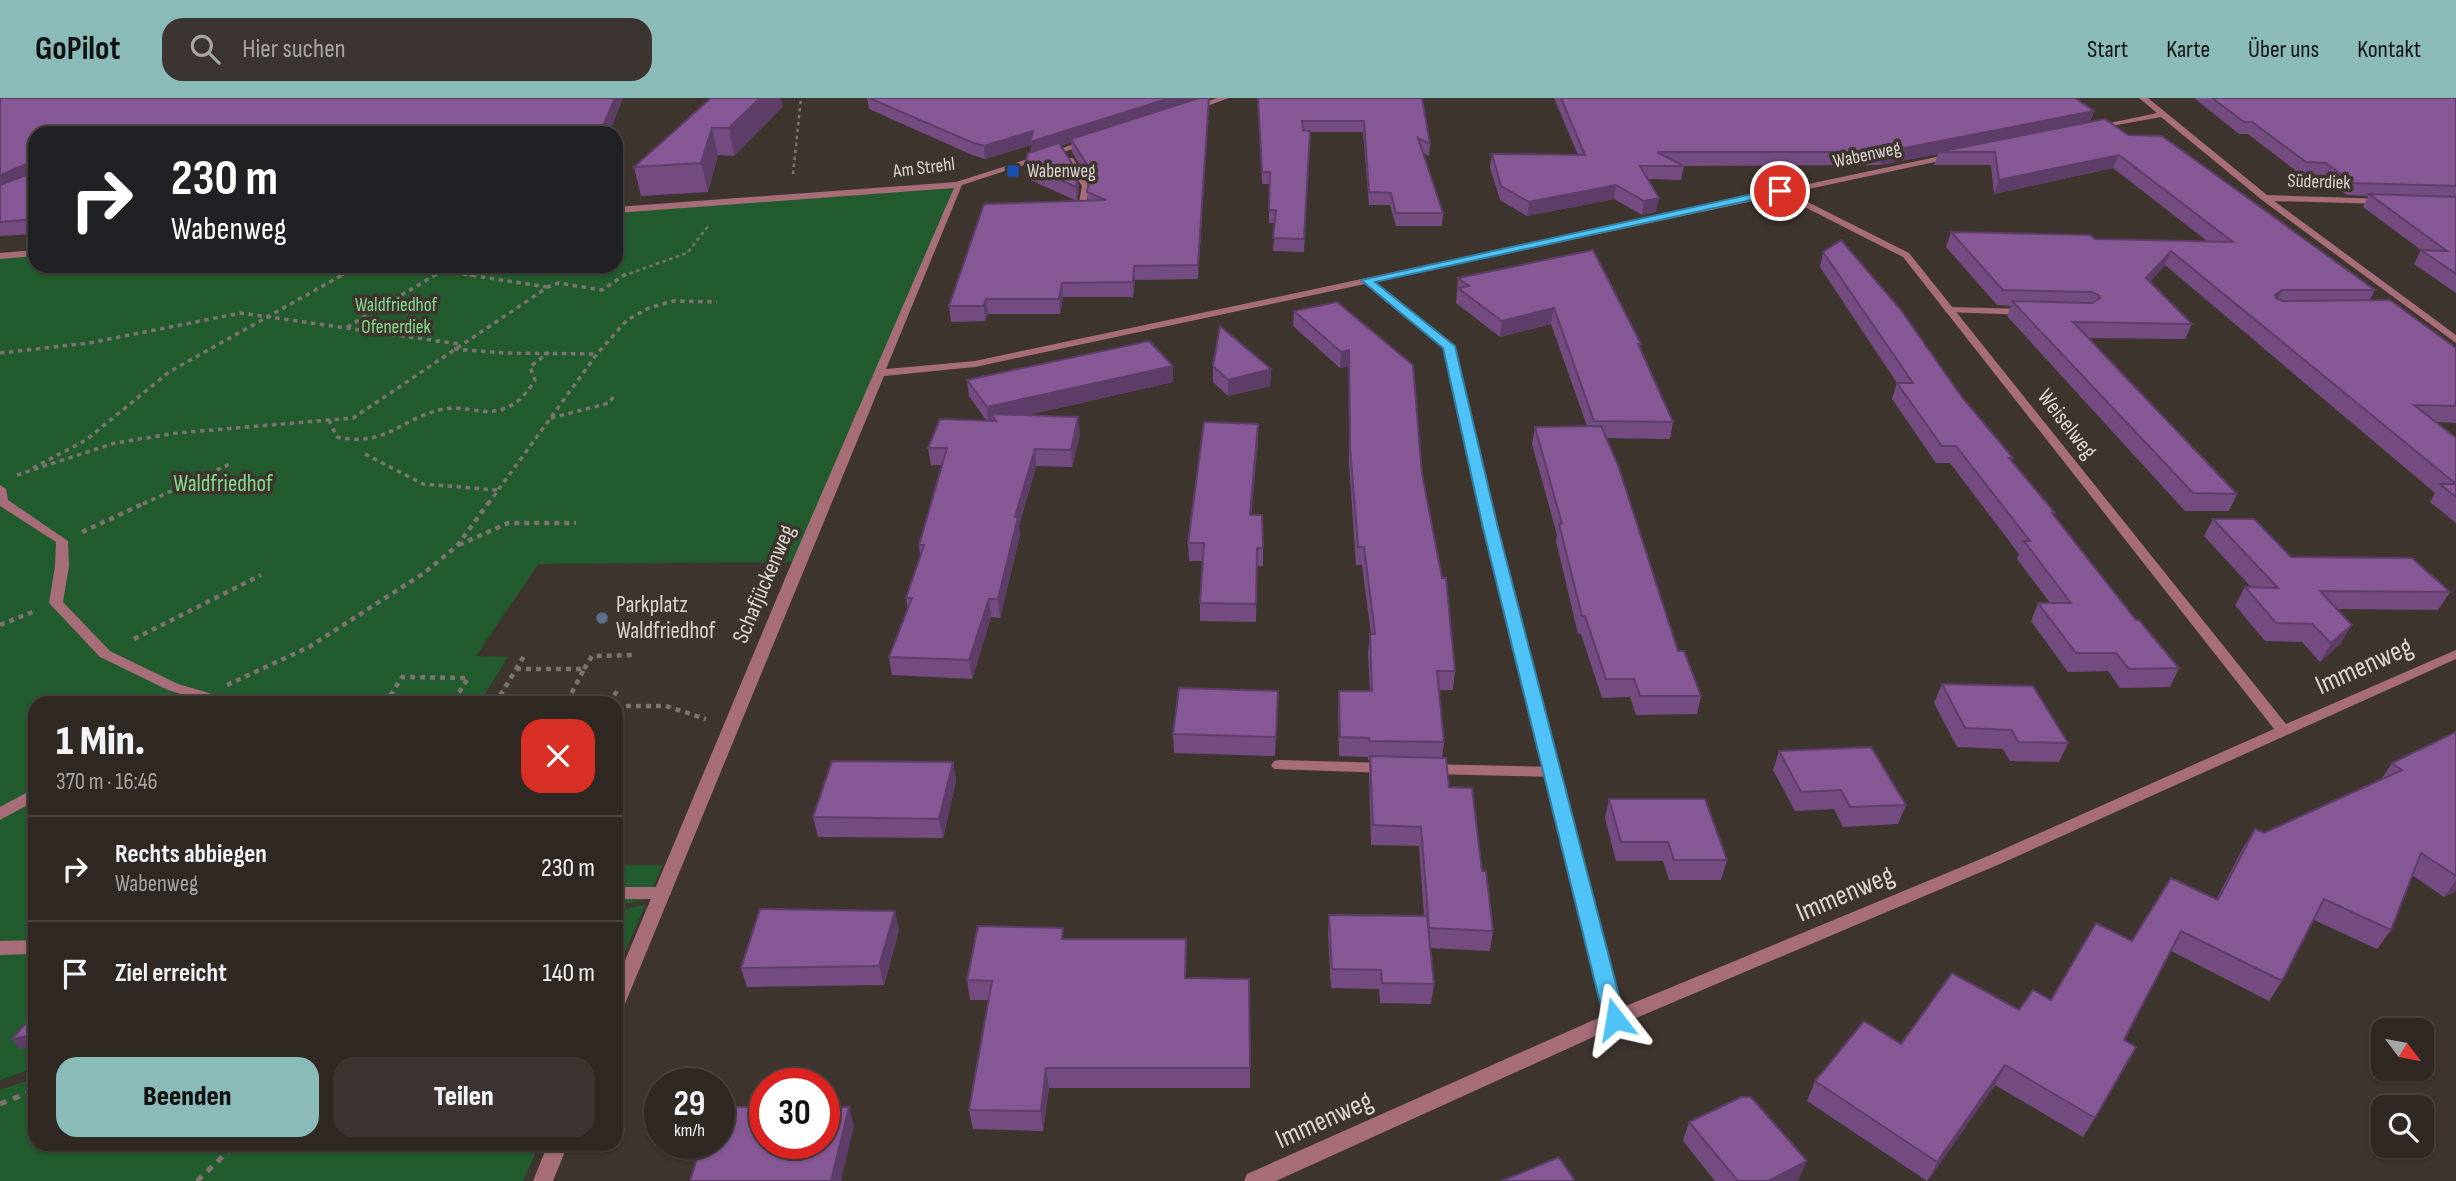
<!DOCTYPE html>
<html lang="de">
<meta charset="utf-8">
<style>
body{margin:0;font-family:"Sofia Sans Condensed",sans-serif;background:#3b3430;color:#f1f3f6;height:100vh;display:flex;flex-direction:column;font-size:26px;white-space:nowrap}
*{box-sizing:border-box;margin:0}
p{font-size:23px;color:#a7a6a6}
.icon{flex:none;width:38px;height:38px;fill:none;stroke:currentColor;stroke-width:2;stroke-linecap:round;stroke-linejoin:round}
.map{position:relative;flex:1;overflow:hidden}
.details{position:absolute;left:28px;top:598px;width:595px;height:455px;display:flex;flex-direction:column;background:#2f2823;border-radius:21px;box-shadow:0 2px 5px #0004,0 0 0 2px #4a4441}
.details>*{flex:none}
.guide{position:absolute;left:28px;top:28px;width:595px;height:147px;border-radius:21px;box-shadow:0 2px 5px #0004,0 0 0 2px #4a4441;background:#202124;color:#fff;overflow:hidden}
.needle{width:46px;rotate:122deg}
.buttons{position:absolute;left:2371px;top:920px;display:grid;gap:14px}
.buttons a{display:grid;place-items:center;width:63px;height:63px;border-radius:14px;background:#2f2823;box-shadow:0 2px 5px #0004,0 0 0 2px #4a4441;font-size:35px}
.speed{position:absolute;left:644px;top:970px;display:flex;gap:14px;font-size:35px;font-weight:700;text-align:center}
.speed>*{display:grid;place-content:center;width:91px;height:91px;border-radius:50%;background:#2f2823;box-shadow:0 2px 5px #0004,0 0 0 2px #4a4441;line-height:1}
.speed small{font-size:18px;font-weight:400}
.speed .limit{border:10px solid #d22;background:#fff;color:#111}
.pin{position:absolute;display:grid;place-items:center;width:60px;height:60px;color:#fff;margin:-30px;border:4px solid #fff;border-radius:50%;box-shadow:0 2px 7px #0007}
.me{position:absolute;width:77px;margin:-38px;rotate:346deg;stroke-linejoin:round;filter:drop-shadow(0 0 5px #0008)}
.turn{display:flex;align-items:center;gap:24px;height:147px;padding:0 28px;font-size:32px}
.turn .icon{width:91px;height:91px;stroke-width:2.5}
.turn b{display:block;font-size:49px;line-height:60px}
.round{display:grid;place-items:center;flex:none;width:74px;height:74px;border-radius:21px;background:#3b3430}
.summary{display:flex;align-items:center;justify-content:space-between;height:119px;padding:0 28px}
h1{font-size:42px;font-weight:800;line-height:52px}
.button{display:flex;gap:14px;margin-top:auto;padding:14px 28px}
.button a{flex:1;height:80px;border-radius:21px;background:#8bbbb9;color:#111;font-size:28px;font-weight:800;line-height:80px;text-align:center}
.button a+a{background:#3b3430;color:#f1f3f6}
ul{padding:0;list-style:none}
li{display:flex;align-items:center;gap:21px;height:105px;padding:0 28px;border-top:2px solid #4a4441}
li div{flex:1}
li b{display:block;font-size:26px}
li em{font-style:normal}
header{display:flex;align-items:center;gap:42px;box-sizing:border-box;height:98px;padding:0 35px;background:#8bbbb9;color:#111}
header strong{font-size:33px}
nav{display:flex;gap:38px;margin-inline-start:auto;font-size:24px}
.search{width:490px;height:63px;background:#3b3430;display:flex;align-items:center;gap:18px;box-sizing:border-box;padding:0 24px;border-radius:21px;color:#a7a6a6;font-size:26px}
.map>svg:first-child{display:block}
.green{fill:#225b2e}
.lines{fill:none;stroke-linecap:round;stroke-linejoin:round}
.path-far3{stroke:#7d746f;stroke-width:2.5;stroke-dasharray:3.5 3.5;stroke-linecap:butt}
.path-far2{stroke:#7d746f;stroke-width:3.5;stroke-dasharray:4.5 4.5;stroke-linecap:butt}
.path-far1{stroke:#7d746f;stroke-width:4.5;stroke-dasharray:5 5;stroke-linecap:butt}
.path{stroke:#7d746f;stroke-width:5;stroke-dasharray:7 7;stroke-linecap:butt}
.lane{fill:#a76d79;fill-rule:evenodd}
.street{fill:#a76d79;fill-rule:evenodd}
.wall{fill:#744c81}
.shaded-wall{fill:#5e3e69}
.building{fill:#875896;stroke:#5e3e69;stroke-width:2}
.route{fill:#4fc3f7;stroke:#337fa1;stroke-width:2}
.transit-dot{fill:#1a4fb4;stroke:#3f352f;stroke-width:2.5}
.service-dot{fill:#5c6f8a;stroke:#3f352f;stroke-width:2.5}
.labels{text-anchor:middle;dominant-baseline:central;stroke-width:7;stroke-linejoin:round;paint-order:stroke}
.far-street-label{font-size:19px;fill:#dcd5d1;stroke:#3f352f}
.far-poi-label{font-size:19px;fill:#dcd5d1;stroke:#3f352f;text-anchor:start}
.far-park-label{font-size:19px;fill:#82de91;stroke:#3f352f}
.street-label{font-size:23px;fill:#dcd5d1;stroke:#3f352f}
.park-label{font-size:23px;fill:#82de91;stroke:#3f352f}
.poi-label{font-size:23px;fill:#dcd5d1;stroke:#3f352f;text-anchor:start}
.near-street-label{font-size:28px;fill:#dcd5d1;stroke:#3f352f}
</style>
<header>
<strong>GoPilot</strong>
<div class="search"><svg class="icon" aria-label="search" viewBox="0 0 24 24"><circle cx="10" cy="10" r="6"/><path d="M15 15l6 6"/></svg>Hier suchen</div>
<nav><a>Start</a><a>Karte</a><a>Über uns</a><a>Kontakt</a></nav>
</header>
<div class="map">
<svg width="2456" height="1083" viewBox="0 0 2456 1083">
<rect width="100%" height="100%" fill="#3f352f"/>
<g class="green">
<path d="M957 86 799 464 538 466 476 558 508 559 485 596H491L486 605 35 606V970L0 982V158L35 155V168H616V112Z"/>
<path d="M616 767H663L648 801 616 808Z"/>
<path d="M646 806 616 874V813Z"/>
<path d="M35 980V1046L539 1047 523 1083H0V992Z"/>
</g>
<g class="lines">
<g class="path-far3">
<path d="M793 76 801 0"/>
<path d="M414 168 474 178"/>
<path d="M341 178 358 168"/>
<path d="M434 178 442 173"/>
<path d="M623 178 687 155 709 127"/>
</g>
<g class="path-far2">
<path d="M463 176 547 189"/>
<path d="M347 229 437 176"/>
<path d="M454 251 505 255 596 256"/>
<path d="M0 255 89 245 241 215 459 246"/>
<path d="M551 320 609 305 615 296"/>
<path d="M329 322 337 339C387 350 401 319 444 311 464 307 484 318 503 311 518 306 527 295 535 282L530 269 549 254"/>
<path d="M365 356 423 386 497 392"/>
<path d="M33 370 86 342 169 274 344 176"/>
<path d="M17 377 115 345 177 335 353 320 548 189 559 185 602 192 626 176"/>
<path d="M143 406 232 365"/>
<path d="M488 406 597 256 627 222 649 210 673 203 717 204"/>
</g>
<g class="path-far1">
<path d="M82 434 147 404"/>
<path d="M459 447 508 425H576"/>
<path d="M0 527 35 513"/>
<path d="M134 541 261 477"/>
<path d="M516 571H584L566 606"/>
<path d="M584 571 592 558 635 557"/>
<path d="M227 587 309 549 424 475 457 448 489 404"/>
<path d="M226 600 291 606"/>
<path d="M385 606 402 579 468 580 452 606"/>
<path d="M495 606 524 558"/>
<path d="M609 606 618 591"/>
<path d="M616 608H666L706 621"/>
</g>
<g class="path">
<path d="M0 1006 35 992"/>
<path d="M197 1083 236 1046"/>
</g>
<g class="lane">
<path d="M1070 60H1073L1090 88 1086 106 1079 104 1082 88 1066 62Z"/>
<path d="M1950 209 2026 211 2031 214 2026 217 1946 214 1945 212Z"/>
<path d="M0 387 6 391 8 402 68 443 69 468 63 504 110 553 178 586 209 595 211 598 209 601 204 603 168 592 100 559 49 505 55 468 56 444 0 408Z"/>
<path d="M1279 662 1387 665 1393 666 1395 670 1393 674 1387 675 1274 671 1271 667 1274 663Z"/>
<path d="M1428 666 1553 669 1559 670 1561 674 1559 678 1553 679 1428 676 1422 675 1420 671 1422 667Z"/>
<path d="M35 690V703L0 722V709Z"/>
<path d="M616 789H662L668 790 671 795 668 800 662 801H616Z"/>
<path d="M35 842V856L0 857V843Z"/>
</g>
<g class="street">
<path d="M1217 0H1229L1196 12 1189 10Z"/>
<path d="M2139 0H2148L2267 97 2388 101V105L2385 106 2274 103 2456 237V245L2262 102 2161 19 2095 31 2091 29 2157 15Z"/>
<path d="M1084 43 1091 45 962 87 886 271 975 263 1955 55H1958V59L1790 95 1909 155 2286 626 2456 552V561L2000 766 1622 926 1276 1083H1244L1247 1076 1605 917 1484 430 1444 250 1365 186 975 269 884 278 625 906 623 911 616 913V884L792 464 954 90 616 115V109L956 84ZM1781 97 1903 159 2274 631 1988 758 1621 910 1496 430 1454 249 1374 184Z"/>
<path d="M35 152V158L0 161V155Z"/>
<path d="M548 1046H568L553 1083H533Z"/>
</g>
</g>
<g class="wall">
<path d="M0 0H623L609 35H35V136L0 138Z"/>
<path d="M711 0 783 8 734 58 718 57 708 94 641 98 634 69Z"/>
<path d="M867 0H1209L1198 181 1135 182 1133 199H1063L1060 216H988L985 223 951 224 949 208 1088 103 1087 94 1089 82 1072 54 1071 44 1061 48 1079 89 1077 103 1026 80 1025 67 1031 53V47L985 61 972 57 869 11Z"/>
<path d="M1258 0H1422L1430 46 1429 58 1423 55 1443 115 1442 128H1396L1390 107H1369L1363 34H1310L1304 154 1273 153 1275 125H1269V86H1262Z"/>
<path d="M1554 0H2075L2094 13 2090 24 2128 37 2375 192 2369 203 2456 250V325L2436 324 2456 340V425L2430 404 2435 395 2165 167 2150 184 2192 226 2185 241 2089 240 2237 396 2229 413H2185L2007 218 2011 208 1997 207 1946 149 1951 134 2095 141 2207 143 2113 70 1994 96 1991 67H1934L1938 56 1880 67 1683 68H1684L1681 82 1648 81 1656 114 1642 117 1614 101 1527 118 1500 102 1490 69 1492 56 1578 57Z"/>
<path d="M2194 0H2456V195L2414 166 2421 152 2363 109 2368 98 2347 97 2320 77 2300 76 2248 36H2239Z"/>
<path d="M1593 152 1641 246 1640 250 1673 324 1670 341 1606 340 1678 553 1701 598 1697 616 1636 617 1630 599 1602 600 1581 536H1578L1556 443 1557 437 1532 346 1535 329 1587 328 1551 226 1500 239 1456 205 1458 180Z"/>
<path d="M1823 154 1961 298 2013 360 2012 363 2055 415 2054 418 2136 522 2179 570 2170 589 2120 590 2108 573 2068 574 2031 523 2038 505H2050L2017 461 2019 456 1950 365H1936L1892 301 1897 285 1820 169Z"/>
<path d="M1337 204 1422 376 1455 573 1453 592H1439L1444 644 1442 660 1449 689 1482 773 1493 833 1490 853 1430 850 1434 886 1431 906 1380 905 1379 891 1331 890 1328 836 1329 817 1424 818 1419 748 1371 747 1369 677 1370 662H1368V659L1339 658 1338 611 1339 593H1370L1368 555 1370 536H1371L1362 467H1356L1349 365V268L1340 270 1293 228 1294 213Z"/>
<path d="M1173 268V284L1028 317 1080 336 1072 369 1036 368 1019 428 1020 437 1000 520 991 519 972 581 892 577 889 559 908 511 906 500 920 457 919 447 942 367H931L928 350 986 322 969 298 967 282Z"/>
<path d="M1213 268 1271 271 1270 288 1228 298 1213 284Z"/>
<path d="M1258 326V342L1251 417 1263 450V468H1257L1256 524 1200 523V505L1203 463H1189L1188 445Z"/>
<path d="M2213 421 2291 459 2450 494 2438 512 2337 511 2341 545 2320 564 2302 544 2265 543 2235 507 2245 489H2251L2204 438Z"/>
<path d="M1942 586 2068 645 2059 664 2010 663 2003 651 1957 649 1934 605Z"/>
<path d="M1278 593 1275 658 1174 655 1173 636Z"/>
<path d="M2456 634V793L2444 799 2412 777 2391 832 2377 851 2314 822 2282 883 2269 903 2171 853 2124 942 2095 1020 2083 1039 1995 987 1927 1083 1807 1003 1815 983 1901 946 2019 912 2051 902 2132 843 2216 802 2243 750 2255 731 2264 735 2381 682 2392 665Z"/>
<path d="M1779 653 1906 707 1898 726 1843 729 1834 711 1795 713 1773 672Z"/>
<path d="M953 664 956 683 943 740 818 739 813 719Z"/>
<path d="M1609 701 1727 762 1721 782H1669L1663 763H1616L1605 720Z"/>
<path d="M899 832 884 887 747 889 741 870Z"/>
<path d="M1064 841H1186V880L1250 970V990H1049L1043 1033 973 1031 969 1012 989 902H970L967 882Z"/>
<path d="M1689 1024 1799 1083H1715L1683 1043Z"/>
</g>
<g class="shaded-wall">
<path d="M615 0H623L609 35H600Z"/>
<path d="M760 0H781L783 8 734 58 729 30Z"/>
<path d="M1170 0H1209L1198 181V167L1071 41V44L1032 57 1031 47 985 61 984 48 1033 33Z"/>
<path d="M2094 13 2089 26 1938 54V56L1880 67 1884 54Z"/>
<path d="M712 30 718 57 708 94 701 65Z"/>
<path d="M2119 57 2113 70 1994 96 1999 82Z"/>
<path d="M29 65 35 77 0 93V77Z"/>
<path d="M1078 75 1079 89 1077 103 1076 89Z"/>
<path d="M1616 87 1614 101 1527 118 1529 104Z"/>
<path d="M1659 100 1656 114 1642 117 1644 103Z"/>
<path d="M2171 153 2165 167 2140 195 2146 180Z"/>
<path d="M1134 168 1135 182 1133 199V184Z"/>
<path d="M1062 185 1063 199 1060 216 1059 201Z"/>
<path d="M2282 192 2275 207V197Z"/>
<path d="M986 201 988 216 985 223 984 208Z"/>
<path d="M1554 210 1551 226 1500 239 1502 223Z"/>
<path d="M1349 252V268L1340 270 1341 254Z"/>
<path d="M1173 268V284L996 324 991 316 992 325 988 326 987 309Z"/>
<path d="M1271 271 1270 288 1228 298V282Z"/>
<path d="M1078 319 1080 336 1072 369 1071 352Z"/>
<path d="M1258 326V342L1250 435V417Z"/>
<path d="M1035 351 1036 368 1019 428 1020 437 1000 520 998 501 1015 419Z"/>
<path d="M989 501 991 519 972 581 969 562Z"/>
<path d="M2352 527 2341 545 2320 564 2331 545Z"/>
<path d="M953 664 956 683 943 740 939 721Z"/>
<path d="M2456 782V793L2444 799Z"/>
<path d="M895 813 899 832 884 887 879 868Z"/>
<path d="M35 936V948L20 951 12 941Z"/>
<path d="M2005 967 1995 987 1928 1083 1937 1064Z"/>
<path d="M1046 970 1049 990 1043 1033 1041 1013Z"/>
<path d="M849 1009 854 1028 841 1083H831Z"/>
<path d="M1807 1063 1798 1083H1768Z"/>
</g>
<g class="building">
<path d="M0 0H615L600 35H35V121L0 124V87L29 76V65L0 77Z"/>
<path d="M711 0H760L729 30H712L701 65 634 69Z"/>
<path d="M869 0H1170L1030 44 1033 33 984 48 971 44Z"/>
<path d="M1199 0H1209L1198 167 1134 168 1133 184 1062 185 1059 201H986L984 208H949L984 106 1106 102 1087 94 1091 73 1071 41Z"/>
<path d="M1258 0H1422L1430 46 1418 40 1443 115H1396L1391 95 1369 94 1364 23H1302L1303 32 1310 33 1304 141 1273 140 1276 112H1269L1270 74H1262Z"/>
<path d="M1561 0H2075L2094 13 1884 54H1657L1684 68H1640L1659 100 1644 103 1616 87 1529 104 1501 88 1492 56 1585 57Z"/>
<path d="M2212 0H2456V88L2353 85 2326 65 2306 64 2252 24H2244Z"/>
<path d="M2105 21 2128 37 2162 38 2375 192H2282L2275 197 2276 200 2282 203 2390 202 2456 250V308L2414 307 2456 340V386L2171 153 2146 180 2192 226 2073 224 2237 396 2193 395 2012 203 2092 205 2100 200 2098 197 2092 194 2003 192 1951 134 2090 137 2095 141 2233 144 2119 57 1999 82 1995 54H1938Z"/>
<path d="M1059 45 1078 75 1076 89 1025 67 1028 55Z"/>
<path d="M2369 96 2456 99V176L2421 152 2447 153Z"/>
<path d="M1841 142 1901 212 1961 298 2013 360H2009L2055 415H2052L2136 522H2139L2179 570 2129 571 2116 555H2076L2038 505H2071L2024 443H2030L1956 348H1942L1897 285H1913L1823 154Z"/>
<path d="M1593 152 1641 246H1638L1673 324 1594 323 1554 210 1502 223 1458 190 1469 188 1458 180Z"/>
<path d="M1337 204 1413 267 1422 376 1442 480H1446L1455 573H1437L1444 644 1370 643 1369 640 1340 639 1339 593H1372L1370 536H1375L1364 449H1358L1350 348 1349 252 1341 254 1294 213Z"/>
<path d="M1220 228 1271 271 1228 282 1213 268Z"/>
<path d="M1149 243 1173 268 987 309 967 282Z"/>
<path d="M991 316 1078 319 1071 352 1035 351 1015 419H1018L998 501H989L969 562 889 559 912 500H906L924 447H919L947 350H928L940 321 996 323Z"/>
<path d="M1204 324 1258 326 1250 417H1262L1263 450H1257L1256 506 1200 505 1204 445H1188Z"/>
<path d="M1601 328 1618 367 1678 553H1684L1701 598H1640L1634 581H1606L1585 518H1582L1559 426H1562L1535 329Z"/>
<path d="M2440 386H2456V399Z"/>
<path d="M2213 421H2254L2291 459 2412 460 2450 494 2320 493 2352 527 2331 545 2312 526 2276 525 2245 489 2278 490Z"/>
<path d="M1942 586 2033 588 2068 645 2018 644 2012 632 1965 630Z"/>
<path d="M1179 590 1278 593 1276 639 1173 636Z"/>
<path d="M317 599 322 606H312Z"/>
<path d="M2456 634V778L2421 755 2391 832 2324 801 2282 883 2181 833 2124 942 2136 949 2095 1020 2005 967 1937 1064 1815 983 1864 923 1901 946 1952 875 2019 912 2033 892 2051 902 2096 825 2132 843 2171 780 2218 802 2255 731 2264 735 2402 672 2392 665Z"/>
<path d="M1871 649 1906 707 1850 709 1841 692 1801 694 1779 653Z"/>
<path d="M1370 658 1446 660 1449 689 1472 690 1482 773H1486L1493 833 1429 830 1421 729 1373 727Z"/>
<path d="M832 663 953 664 939 721 813 719Z"/>
<path d="M1609 701H1705L1727 762H1674L1668 744H1621Z"/>
<path d="M760 811 895 813 879 868 741 870Z"/>
<path d="M1329 817 1427 818 1434 886 1382 885 1381 872 1332 871Z"/>
<path d="M978 828 1063 830 1062 841H1186L1185 880 1249 881 1250 970H1046L1041 1013 969 1012 992 883 967 882Z"/>
<path d="M35 915V936L12 941Z"/>
<path d="M1741 999H1751L1807 1063 1768 1083H1738L1689 1024Z"/>
<path d="M719 1009H765V1045H824V1009H849L831 1083H690L702 1045H719Z"/>
<path d="M1559 1059 1575 1083H1502Z"/>
</g>
<path class="route" d="M1780 90 1784 93 1783 95 1375 184 1455 248 1498 430 1625 921 1622 927 1615 929 1607 927 1604 921 1483 430 1443 250 1361 182Z"/>
<rect class="transit-dot" x="1006" y="66" width="14" height="14" rx="3.5"/>
<circle class="service-dot" cx="602" cy="520" r="7"/>
<g class="labels">
<g class="far-street-label">
<text transform="translate(1867 57) rotate(-12)">Wabenweg</text>
<text transform="translate(924 70) rotate(-7)">Am Strehl</text>
<text transform="translate(2319 84) rotate(2)">Süderdiek</text>
</g>
<g class="far-poi-label">
<text x="1027" y="73">Wabenweg</text>
</g>
<g class="far-park-label">
<text x="396" y="207">Waldfriedhof<tspan x="396" dy="22">Ofenerdiek</tspan></text>
</g>
<g class="street-label">
<text transform="translate(2067 326) rotate(52)">Weiselweg</text>
<text transform="translate(764 486) rotate(-67)">Schafjückenweg</text>
</g>
<g class="park-label">
<text x="223" y="386">Waldfriedhof</text>
</g>
<g class="poi-label">
<text x="616" y="507">Parkplatz<tspan x="616" dy="26">Waldfriedhof</tspan></text>
</g>
<g class="near-street-label">
<text transform="translate(2364 568) rotate(-24)">Immenweg</text>
<text transform="translate(1845 796) rotate(-23)">Immenweg</text>
<text transform="translate(1324 1022) rotate(-24)">Immenweg</text>
</g>
</g>
</svg>
<div class="buttons">
<a><svg class="needle" viewBox="-14 -14 28 28"><path d="M0-13l5 13h-10z" fill="#e53935"/><path d="M0 13l5-13h-10z" fill="#a7a6a6"/></svg></a>
<a><svg class="icon" aria-label="search" viewBox="0 0 24 24"><circle cx="10" cy="10" r="6"/><path d="M15 15l6 6"/></svg></a>
</div>
<div class="speed"><div>29<small>km/h</small></div><div class="limit">30</div></div>
<div class="pin" style="left:1780px;top:93px;background:#d93025"><svg class="icon" aria-label="arrive" viewBox="0 0 24 24"><path d="M6 21V4h12l-3 4 3 4H6"/></svg></div>
<svg class="me" style="left:1615px;top:921px" viewBox="-20 -20 40 40"><path d="M0-17L14 15 0 8-14 15z" fill="#4fc3f7" stroke="#fff" stroke-width="4"/></svg>
<div class="guide">
<div class="turn"><svg class="icon" aria-label="right" viewBox="0 0 24 24"><path d="M7 20v-9h11M14 6l5 5-5 5"/></svg><div><b>230 m</b>Wabenweg</div></div>
</div>
<section class="details">
<div class="summary"><div><h1>1 Min.</h1><p>370 m · 16:46</p></div><a class="round" style="background:#d93025;color:#fff"><svg class="icon" aria-label="close" viewBox="0 0 24 24"><path d="M6 6l12 12M18 6L6 18"/></svg></a></div>
<ul>
<li><svg class="icon" aria-label="right" viewBox="0 0 24 24"><path d="M7 20v-9h11M14 6l5 5-5 5"/></svg><div><b>Rechts abbiegen</b><p>Wabenweg</p></div><em>230 m</em></li>
<li><svg class="icon" aria-label="arrive" viewBox="0 0 24 24"><path d="M6 21V4h12l-3 4 3 4H6"/></svg><div><b>Ziel erreicht</b></div><em>140 m</em></li>
</ul>
<div class="button"><a>Beenden</a><a>Teilen</a></div>
</section>
</div>
